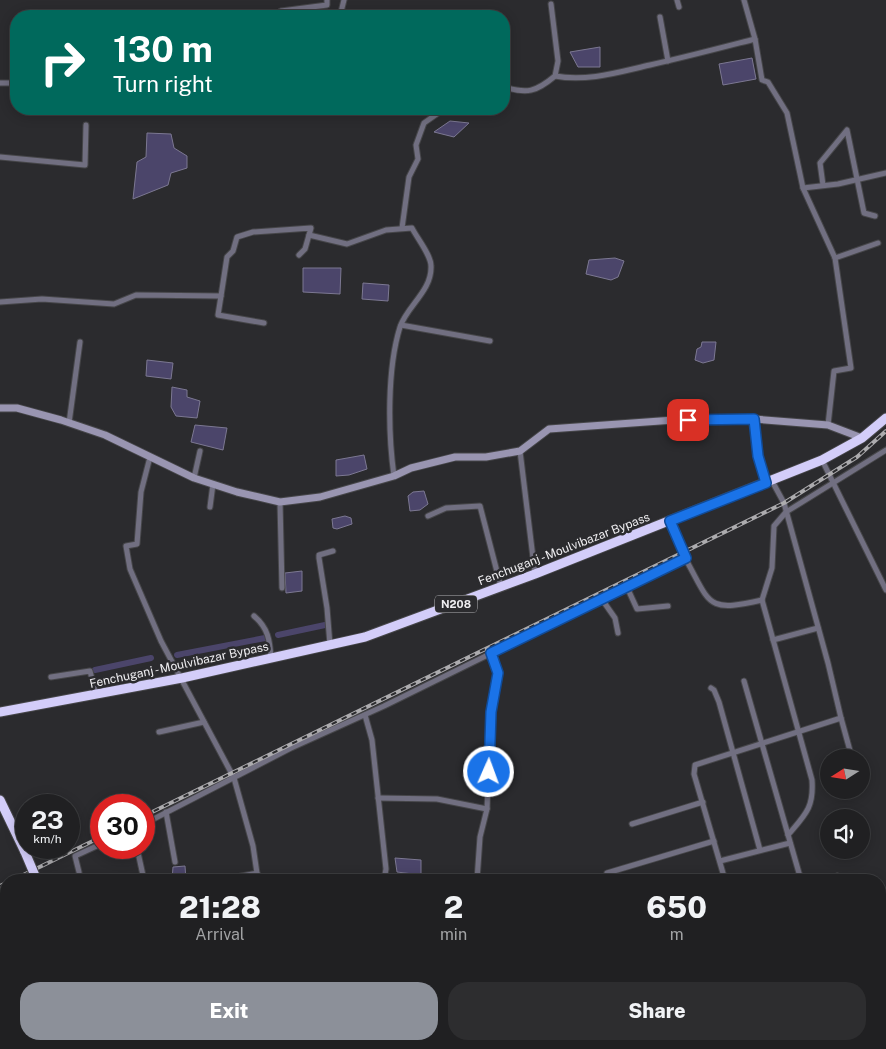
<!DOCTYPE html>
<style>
body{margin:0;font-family:"Public Sans",sans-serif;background:#2d2d2f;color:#f1f3f6;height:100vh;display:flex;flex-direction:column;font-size:19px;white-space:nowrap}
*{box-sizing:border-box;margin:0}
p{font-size:16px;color:#a2a3a5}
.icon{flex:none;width:28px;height:28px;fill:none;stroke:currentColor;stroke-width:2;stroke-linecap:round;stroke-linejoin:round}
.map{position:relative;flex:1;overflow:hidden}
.details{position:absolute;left:0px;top:874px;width:886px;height:176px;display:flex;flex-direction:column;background:#202022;border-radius:20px 20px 0 0;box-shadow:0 2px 12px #0003,0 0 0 1px #3d3e40}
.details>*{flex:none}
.guide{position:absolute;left:10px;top:10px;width:500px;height:105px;border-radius:20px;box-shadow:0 2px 12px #0003,0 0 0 1px #3d3e40;background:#00695c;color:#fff;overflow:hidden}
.needle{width:32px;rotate:258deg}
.buttons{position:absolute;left:820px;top:749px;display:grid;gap:10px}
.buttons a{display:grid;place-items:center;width:50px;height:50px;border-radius:50%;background:#202022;box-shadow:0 2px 12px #0003,0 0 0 1px #3d3e40;font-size:25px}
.speed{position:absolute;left:15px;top:794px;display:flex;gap:10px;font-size:25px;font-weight:700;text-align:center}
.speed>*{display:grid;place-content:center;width:65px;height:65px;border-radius:50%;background:#202022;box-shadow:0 2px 12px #0003,0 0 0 1px #3d3e40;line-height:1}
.speed small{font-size:12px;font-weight:400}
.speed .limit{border:8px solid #d22;background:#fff;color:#111}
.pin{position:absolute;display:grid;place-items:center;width:42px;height:42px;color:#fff;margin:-21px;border-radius:10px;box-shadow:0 2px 8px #0006}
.me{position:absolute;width:55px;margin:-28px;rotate:2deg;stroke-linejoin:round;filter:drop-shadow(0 0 4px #0008)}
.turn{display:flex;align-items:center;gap:18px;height:105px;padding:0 20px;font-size:22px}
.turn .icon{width:65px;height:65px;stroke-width:2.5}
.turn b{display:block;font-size:35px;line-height:42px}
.eta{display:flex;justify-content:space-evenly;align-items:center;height:85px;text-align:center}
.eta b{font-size:30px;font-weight:800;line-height:35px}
.cta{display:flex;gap:10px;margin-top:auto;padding:10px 20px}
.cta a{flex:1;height:58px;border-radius:20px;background:#8c9099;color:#fff;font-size:20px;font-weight:800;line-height:58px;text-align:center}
.cta a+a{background:#2d2d2f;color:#f1f3f6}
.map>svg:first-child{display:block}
.water{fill:#4b456a;stroke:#7c7892}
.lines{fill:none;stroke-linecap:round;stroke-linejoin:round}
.canal{stroke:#4b456a;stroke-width:6}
.street-casing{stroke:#464649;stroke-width:7}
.secondary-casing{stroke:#464649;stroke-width:9}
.highway-casing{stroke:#464649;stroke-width:11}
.street{stroke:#716f81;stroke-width:5}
.secondary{stroke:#9995b1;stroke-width:7}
.highway{stroke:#d3cdf9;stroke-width:9}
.rail-casing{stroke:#acabae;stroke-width:4}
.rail{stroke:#2b2b2e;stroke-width:2;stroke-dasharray:5.5;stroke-linecap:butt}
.highway-bridge-casing{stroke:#464649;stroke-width:11;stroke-linecap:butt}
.highway-bridge{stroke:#d3cdf9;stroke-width:9}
.route-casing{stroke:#114b97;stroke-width:12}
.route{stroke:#1a73e8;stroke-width:9}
.labels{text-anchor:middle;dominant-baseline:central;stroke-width:5;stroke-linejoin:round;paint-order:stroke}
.shield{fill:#2b2b2e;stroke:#b4b4b6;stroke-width:1}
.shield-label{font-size:11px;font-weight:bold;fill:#efeef1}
.street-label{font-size:12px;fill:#efeef1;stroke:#2b2b2e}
</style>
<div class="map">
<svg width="886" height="1049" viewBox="0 0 886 1049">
<rect width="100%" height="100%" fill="#2b2b2e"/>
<g class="water">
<path d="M600 47V67H578L570 52Z"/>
<path d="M752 58 756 79 723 85 719 64Z"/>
<path d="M450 121 469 123 454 137 434 132Z"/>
<path d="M147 133 171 134 174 148 187 156V168L171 173 168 185 133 199 137 162 146 157Z"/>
<path d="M615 258 624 261 618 277 611 280 586 274 589 260Z"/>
<path d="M303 268H341L340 294 303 292Z"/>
<path d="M363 283 389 285 388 301 362 299Z"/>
<path d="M702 342H716L714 360 703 363 695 360 697 349 701 347Z"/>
<path d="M147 360 173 363 171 379 146 376Z"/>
<path d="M172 387 187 390V397L200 401 197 418 176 416 171 407Z"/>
<path d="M195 425 227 428 223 450 191 442Z"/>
<path d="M364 455 367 469 349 475 336 476V460Z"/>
<path d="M424 491 428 504 420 510 410 511 408 496 413 492Z"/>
<path d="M345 516 351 518 352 524 337 529 333 528 332 519Z"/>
<path d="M302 571V591L286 593 285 573Z"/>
<path d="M395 858 421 860V875L397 872Z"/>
<path d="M185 866 186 880H172L173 867Z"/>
</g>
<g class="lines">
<g class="canal">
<path d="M278 635 325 625"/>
<path d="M177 655 265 638"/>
<path d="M95 670 151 658"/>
</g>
<defs>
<g id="street">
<path d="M677 0 679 7"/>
<path d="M744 0 755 39 762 80 768 82 787 113 803 188 835 258 851 368 834 371 828 425"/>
<path d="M282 16 281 11 327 5V0"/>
<path d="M340 16 344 0"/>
<path d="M660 17 668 61"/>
<path d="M555 76C587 82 619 72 650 65 686 57 720 48 755 39"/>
<path d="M0 83H16"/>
<path d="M504 87C527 94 536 92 555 76L558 61 551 4"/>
<path d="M0 157 85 165 86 125"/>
<path d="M823 185 820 163 847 130 864 213 875 216"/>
<path d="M803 188 838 184 886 173"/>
<path d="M402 228 409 177 418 159 416 145 424 123 444 109"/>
<path d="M309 235 347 244 386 230 412 228C417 238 431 255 431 266 432 291 407 306 400 327 387 369 388 433 394 476"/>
<path d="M835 258 878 243"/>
<path d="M221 296 227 257 233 251 237 237 253 232 311 228 305 249 299 255"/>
<path d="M0 302 42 299 114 304 136 295 221 296 218 315 264 323"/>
<path d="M401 325 490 341"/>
<path d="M754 419 758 455 765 483"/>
<path d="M69 423 80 342"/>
<path d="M520 451 535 574"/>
<path d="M150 457 141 492 137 544 126 546 130 569 161 641 234 778 253 846 258 880"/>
<path d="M822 460 886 590"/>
<path d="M194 478 200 451"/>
<path d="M280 502 282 588"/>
<path d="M210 507 213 484"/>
<path d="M428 516 446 508 480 506 501 587"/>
<path d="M685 558C711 604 705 613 762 600"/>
<path d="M626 585 637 609 668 606"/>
<path d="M601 598 615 618 618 633"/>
<path d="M254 616C268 628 270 640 271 659"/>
<path d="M773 640 818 628"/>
<path d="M330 645 327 608 319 558V555L333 551"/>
<path d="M51 677 90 671 96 695"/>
<path d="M744 681 801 880"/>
<path d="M711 688 714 690 719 702 760 850"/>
<path d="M365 715 372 740 386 869 384 880"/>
<path d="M841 718 852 758"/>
<path d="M159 732 204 722"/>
<path d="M378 798 437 799 487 809"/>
<path d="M166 812 175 862"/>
<path d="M144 824 291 748 384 706 685 558 670 521"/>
<path d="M632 824 703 802"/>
<path d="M788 835C805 815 814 808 812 780L762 600 772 568 774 526 786 512 886 450"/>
<path d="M137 848 144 880"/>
<path d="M720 861 790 843"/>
<path d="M79 872 75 856 101 844"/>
<path d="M607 873 714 841"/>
<path d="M220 880 257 873"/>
<path d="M477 880 480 837 487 809 491 712 498 673 491 653"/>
<path d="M725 880 694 774 695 765 841 718 828 663 784 503 772 481"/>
<path d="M830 880 837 876"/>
<path d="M291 1044 294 1049"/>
<path d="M458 1044 462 1049"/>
<path d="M234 1049 261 1044"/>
<path d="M270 1049 271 1044"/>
<path d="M356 1049 362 1044"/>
</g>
<path id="secondary" d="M0 408H17L61 420 105 435 194 478 237 492 280 502 320 497 394 476 411 468 455 457H486L520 451 549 429 688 419H754L828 425 862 438"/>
<g id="highway">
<path d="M0 712 182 678 365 637 535 574 822 460 862 438 886 418"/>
<path d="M0 800 25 852"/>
<path d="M108 1044 111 1049"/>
</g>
</defs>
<use href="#street" class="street-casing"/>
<use href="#secondary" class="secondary-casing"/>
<use href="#highway" class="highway-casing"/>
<use href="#street" class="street"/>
<use href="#secondary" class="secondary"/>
<use href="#highway" class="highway"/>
<defs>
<g id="rail">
<path d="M144 816 784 503 857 457 886 431"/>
<path d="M13 880 101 837"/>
<path d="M0 886 6 883"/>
</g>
</defs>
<use href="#rail" class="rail-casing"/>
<use href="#rail" class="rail"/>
<defs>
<path id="highway-bridge" d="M25 852 36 878"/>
</defs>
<use href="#highway-bridge" class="highway-bridge-casing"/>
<use href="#highway-bridge" class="highway-bridge"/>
</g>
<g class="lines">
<defs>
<path id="route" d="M489 772 491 712 498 673 491 653 686 558 670 521 766 483 758 456 754 419 688 420"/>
</defs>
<use href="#route" class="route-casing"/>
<use href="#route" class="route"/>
</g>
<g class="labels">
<rect class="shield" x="435" y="595.5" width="42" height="17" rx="4"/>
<g class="shield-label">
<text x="456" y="604">N208</text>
</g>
<g class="street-label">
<text transform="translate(564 549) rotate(-21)">Fenchuganj - Moulvibazar Bypass</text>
<text transform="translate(179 665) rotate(-12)">Fenchuganj - Moulvibazar Bypass</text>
</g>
</g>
</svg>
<div class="buttons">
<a><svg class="needle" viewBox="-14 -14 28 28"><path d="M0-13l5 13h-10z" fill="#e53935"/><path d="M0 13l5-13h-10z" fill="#a2a3a5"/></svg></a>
<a><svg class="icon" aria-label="sound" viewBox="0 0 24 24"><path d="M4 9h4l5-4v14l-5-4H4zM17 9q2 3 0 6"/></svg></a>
</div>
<div class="speed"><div>23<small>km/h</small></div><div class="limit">30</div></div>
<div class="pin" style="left:688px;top:420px;background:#d93025"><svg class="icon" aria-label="arrive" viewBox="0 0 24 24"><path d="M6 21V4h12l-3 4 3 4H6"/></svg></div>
<svg class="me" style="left:489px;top:772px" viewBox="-20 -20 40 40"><circle r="17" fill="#1a73e8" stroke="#fff" stroke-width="3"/><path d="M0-11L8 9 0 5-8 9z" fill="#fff"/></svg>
<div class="guide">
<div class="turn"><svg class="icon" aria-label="right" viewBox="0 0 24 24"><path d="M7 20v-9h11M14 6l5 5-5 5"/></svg><div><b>130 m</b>Turn right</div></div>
</div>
<section class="details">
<div class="eta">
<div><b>21:28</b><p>Arrival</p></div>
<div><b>2</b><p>min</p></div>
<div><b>650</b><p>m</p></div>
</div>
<div class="cta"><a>Exit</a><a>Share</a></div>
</section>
</div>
